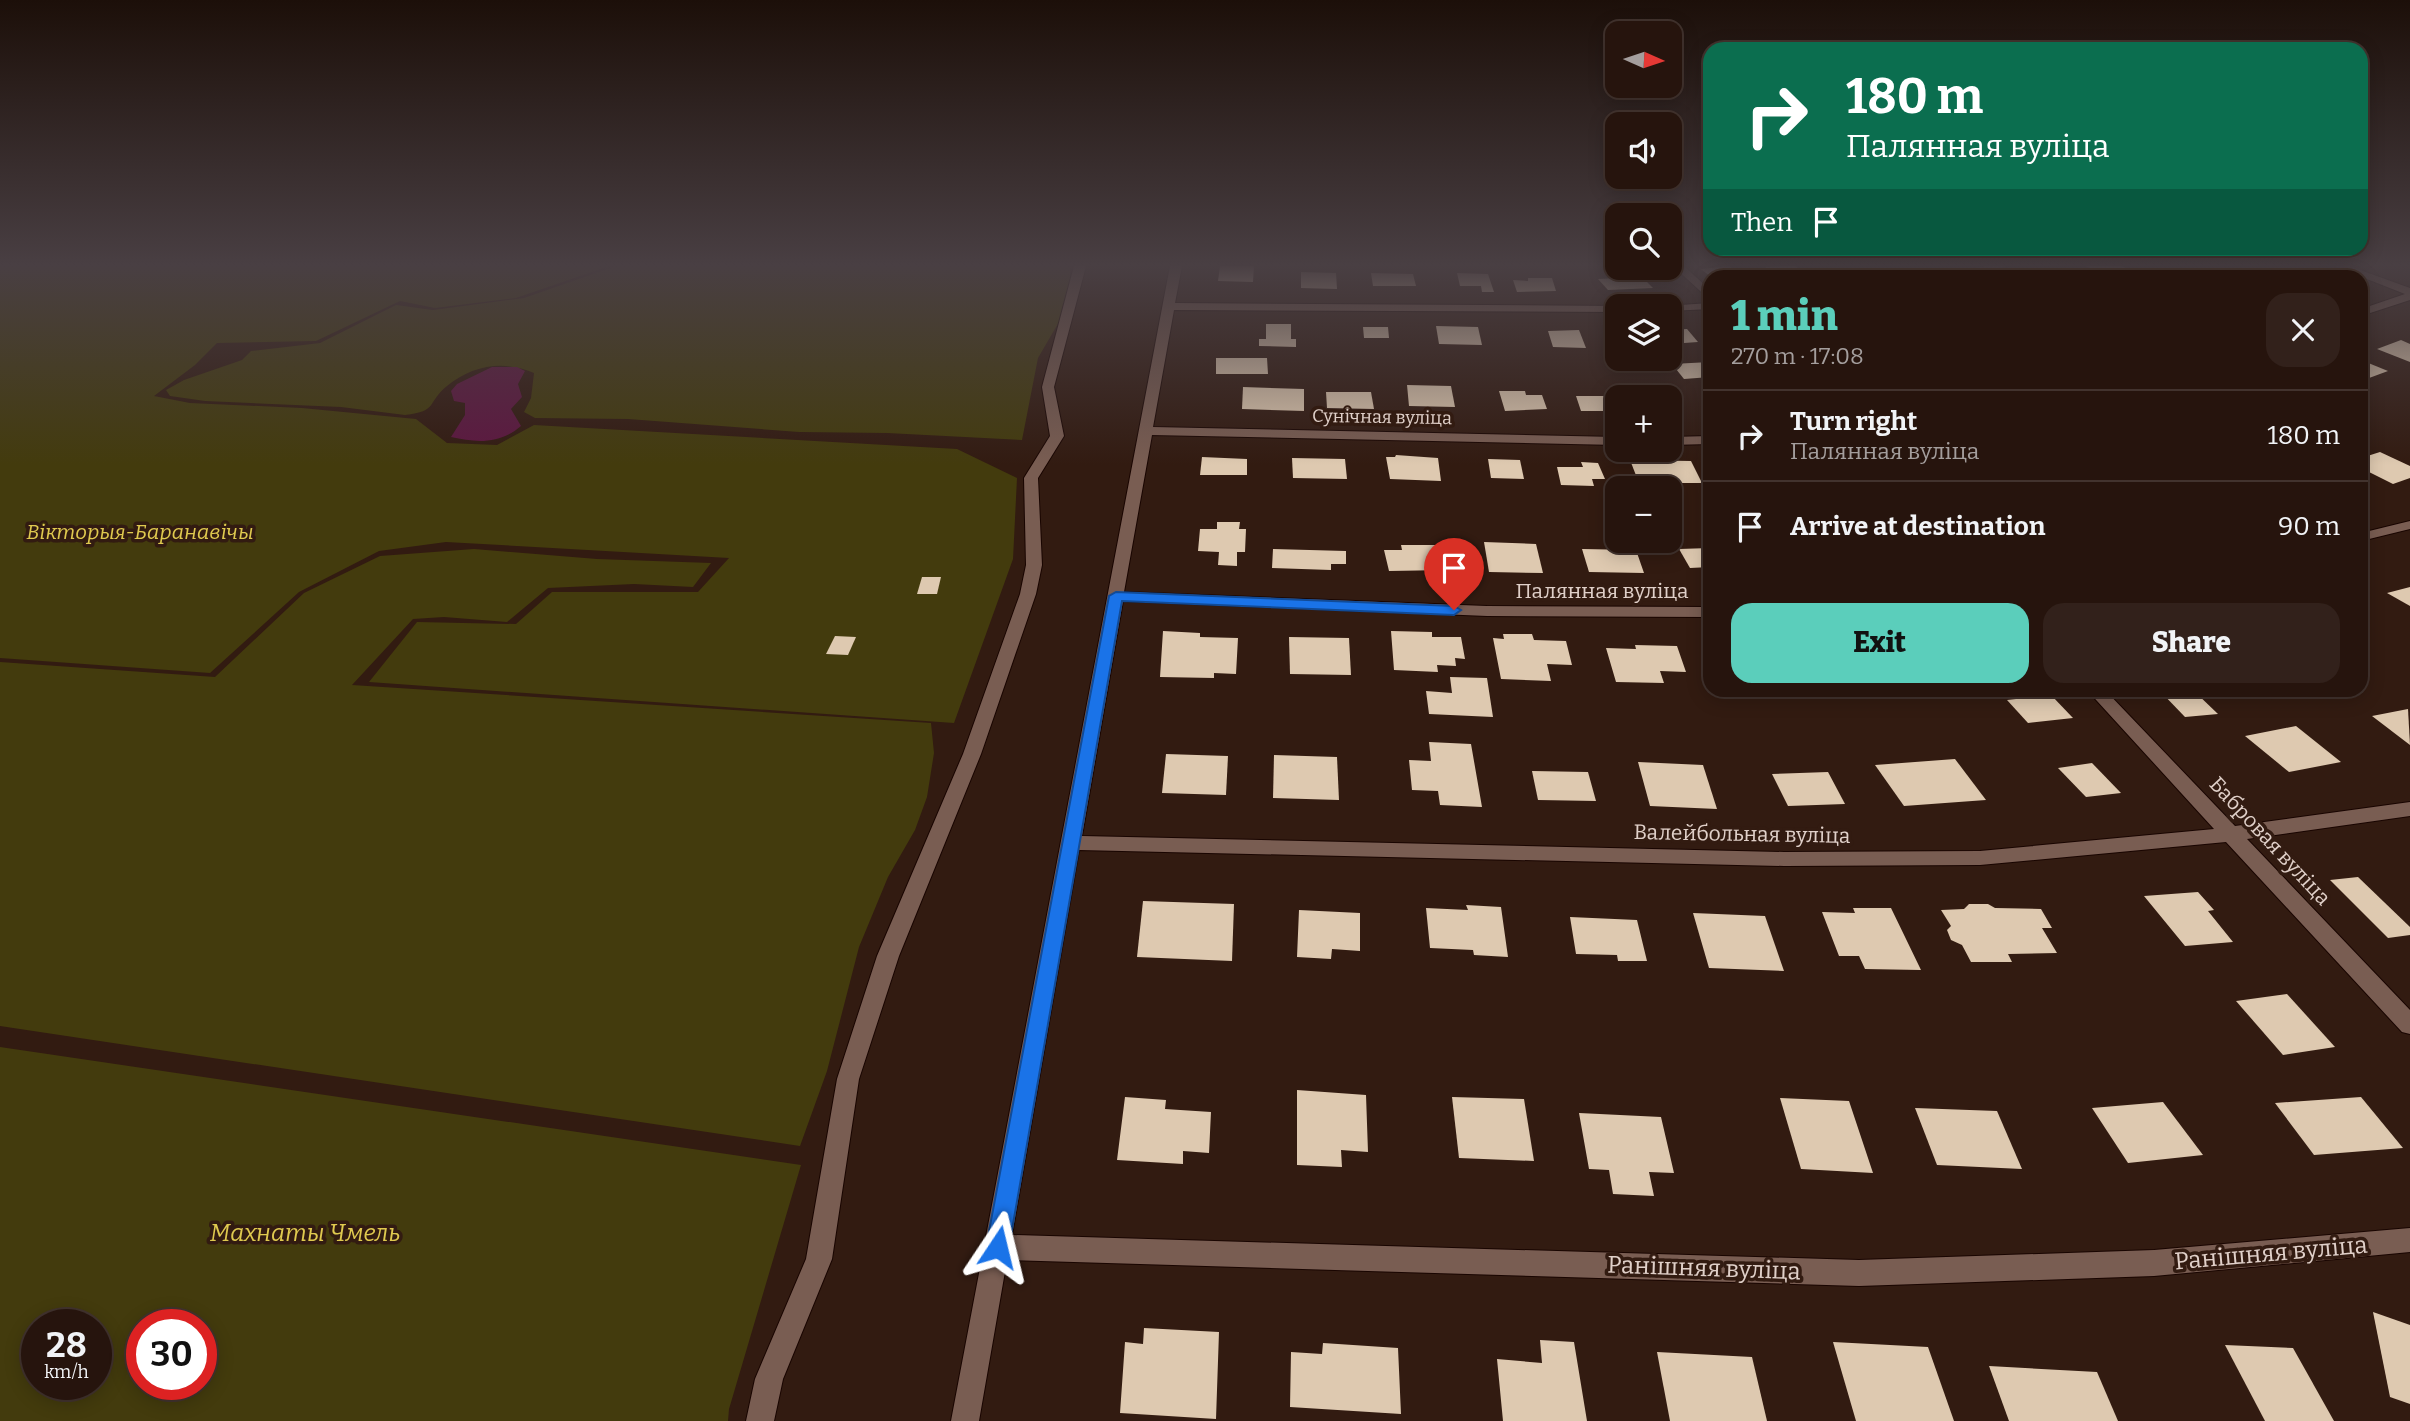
<!DOCTYPE html>
<meta charset="utf-8">
<style>
body{margin:0;font-family:Bitter,serif;background:#32211b;color:#f1f3f6;height:100vh;display:flex;flex-direction:column;font-size:26px;white-space:nowrap}
*{box-sizing:border-box;margin:0}
p{font-size:23px;color:#a49e9d}
.icon{flex:none;width:38px;height:38px;fill:none;stroke:currentColor;stroke-width:2;stroke-linecap:round;stroke-linejoin:round}
.map{position:relative;flex:1;overflow:hidden}
.panel{position:absolute;left:1703px;top:270px;width:665px;height:427px;display:flex;flex-direction:column;background:#26140d;border-radius:21px;box-shadow:0 4px 18px #0003,0 0 0 2px #42332e}
.panel>*{flex:none}
.top-card{position:absolute;left:1703px;top:42px;width:665px;height:214px;border-radius:21px;box-shadow:0 4px 18px #0003,0 0 0 2px #42332e;background:#0b6e4f;color:#fff;overflow:hidden}
.needle{width:46px;rotate:93deg}
.fabs{position:absolute;left:1605px;top:21px;display:grid;gap:14px}
.fabs a{display:grid;place-items:center;width:77px;height:77px;border-radius:14px;background:#26140d;box-shadow:0 4px 18px #0003,0 0 0 2px #42332e;font-size:35px}
.speed{position:absolute;left:21px;top:1309px;display:flex;gap:14px;font-size:35px;font-weight:700;text-align:center}
.speed>*{display:grid;place-content:center;width:91px;height:91px;border-radius:50%;background:#26140d;box-shadow:0 4px 18px #0003,0 0 0 2px #42332e;line-height:1}
.speed small{font-size:18px;font-weight:400}
.speed .limit{border:10px solid #d22;background:#fff;color:#111}
.pin{position:absolute;display:grid;place-items:center;width:60px;height:60px;color:#fff;margin:-72px -30px;border-radius:50% 50% 50% 0;rotate:-45deg;box-shadow:0 0 7px #0007}
.pin .icon{rotate:45deg}
.me{position:absolute;width:77px;margin:-38px;rotate:10deg;stroke-linejoin:round;filter:drop-shadow(0 0 5px #0008)}
.turn{display:flex;align-items:center;gap:24px;height:147px;padding:0 28px;font-size:32px}
.turn .icon{width:91px;height:91px;stroke-width:2.5}
.turn b{display:block;font-size:49px;line-height:60px}
.then{display:flex;align-items:center;height:66px;padding:0 28px;background:#0003;gap:14px;font-size:26px}
.round{display:grid;place-items:center;flex:none;width:74px;height:74px;border-radius:21px;background:#32211b}
.overview{display:flex;align-items:center;justify-content:space-between;height:119px;padding:0 28px}
h1{font-size:42px;font-weight:800;line-height:52px;color:#5bcebb}
.button{display:flex;gap:14px;margin-top:auto;padding:14px 28px}
.button a{flex:1;height:80px;border-radius:21px;background:#5bcebb;color:#111;font-size:28px;font-weight:800;line-height:80px;text-align:center}
.button a+a{background:#32211b;color:#f1f3f6}
ul{padding:0;list-style:none}
li{display:flex;align-items:center;gap:21px;height:91px;padding:0 28px;border-top:2px solid #42332e}
li div{flex:1}
li b{display:block;font-size:26px}
li em{font-style:normal}
.map>svg:first-child{display:block}
.green{fill:#433b0d;fill-rule:evenodd}
.water{fill:#5d1740}
.building{fill:#dec9b0}
.lines{fill:none;stroke-linecap:round;stroke-linejoin:round}
.minor-casing{stroke:#190501;stroke-width:2}
.minor{fill:#795d52;fill-rule:evenodd}
.route{fill:#1a73e8;stroke:#114b97;stroke-width:2}
.labels{text-anchor:middle;dominant-baseline:central;stroke-width:7;stroke-linejoin:round;paint-order:stroke}
.far-street-label{font-size:18px;fill:#e0d0c9;stroke:#321b11}
.park-label{font-size:21px;font-style:italic;fill:#dfc94f;stroke:#321b11}
.street-label{font-size:21px;fill:#e0d0c9;stroke:#321b11}
.near-park-label{font-size:24px;font-style:italic;fill:#dfc94f;stroke:#321b11}
.near-street-label{font-size:24px;fill:#e0d0c9;stroke:#321b11}
</style>
<div class="map">
<svg width="2410" height="1421" viewBox="0 0 2410 1421">
<rect width="100%" height="100%" fill="#321b11"/>
<g class="green">
<path d="M0 266H609L516 298 435 308 400 301 316 341 217 343 195 365 154 396 190 403 302 408 416 419 447 443 497 445 534 425 957 449 1017 478 1013 559 954 723 369 682 417 622 516 624 552 592H698L729 558 446 542 379 551 299 592 210 673 0 658Z"/>
<path d="M616 266H1070V303L1038 358 1022 440 887 433 799 432 628 419 535 418 524 412 531 398 534 373C504 360 473 365 447 386 426 403 439 411 405 415L341 407 205 401 170 396 166 390 184 380 242 360 251 351 320 343 396 305 433 310 524 298Z"/>
<path d="M474 549 597 559 711 563 693 587 634 584 548 588 507 622 444 617 413 619 352 685 931 723 934 753 927 797 915 830 888 877 859 947 827 1071 800 1146 0 1026V662L215 677 304 593 380 556Z"/>
<path d="M0 1047 801 1165 729 1409 728 1421H0ZM37 1325H96V1384H37ZM142 1325H201V1384H142Z"/>
</g>
<path class="water" d="M492 367H517L525 371 518 384 522 397 511 409 521 426C500 444 477 443 451 437L465 415V403L454 401 451 391 457 384Z"/>
<g class="building">
<path d="M1220 266H1254L1253 282 1218 281Z"/>
<path d="M1729 266 1738 273 1727 274 1730 276H1710L1701 269Z"/>
<path d="M1783 266H1795L1808 276H1776L1765 267Z"/>
<path d="M2085 266H2121L2138 273 2110 276Z"/>
<path d="M1301 272 1336 273 1337 289 1301 288Z"/>
<path d="M1371 273 1413 274 1416 286H1373Z"/>
<path d="M1457 273 1488 274 1494 292H1482L1481 286H1460Z"/>
<path d="M1642 277 1653 288 1608 290 1598 279Z"/>
<path d="M1528 278H1552L1556 291 1517 292 1513 280 1528 281Z"/>
<path d="M1266 324H1291V339H1296V347L1259 346V339H1266Z"/>
<path d="M1436 326 1478 327 1482 345 1439 344Z"/>
<path d="M1363 327H1388L1389 338H1364Z"/>
<path d="M1687 329 1698 342 1670 344V330Z"/>
<path d="M1579 330 1586 348 1553 347 1548 331Z"/>
<path d="M2401 340 2410 344V362L2377 349Z"/>
<path d="M1216 358H1267L1268 374H1216Z"/>
<path d="M2361 360 2388 371 2361 381Z"/>
<path d="M1710 362V377L1684 379 1672 364Z"/>
<path d="M1407 385 1451 386 1455 407 1409 406Z"/>
<path d="M1243 387 1304 389V411L1242 409Z"/>
<path d="M1499 391H1525L1526 395H1542L1547 409 1505 411Z"/>
<path d="M1326 392H1371L1374 409 1327 408Z"/>
<path d="M1576 396H1617V411H1581Z"/>
<path d="M2380 452 2410 466V478L2393 484 2361 468V458Z"/>
<path d="M1396 455 1438 458 1441 481 1390 479 1386 457H1395Z"/>
<path d="M1202 457 1247 459V475H1200Z"/>
<path d="M1292 458 1345 459 1347 479 1293 478Z"/>
<path d="M1488 459 1520 460 1524 479 1491 478Z"/>
<path d="M1630 460 1691 461 1702 483H1639Z"/>
<path d="M1581 462 1598 463 1605 479H1592L1594 486 1561 485 1557 467H1583Z"/>
<path d="M1217 522H1240L1239 529H1246L1245 552H1237V566L1218 565 1219 552 1198 551 1200 529H1217Z"/>
<path d="M1484 542 1536 544 1543 573 1489 572Z"/>
<path d="M1401 545H1439L1441 552H1452L1454 564H1445L1447 570 1389 571 1384 550H1402Z"/>
<path d="M1710 548V567L1690 568 1679 549Z"/>
<path d="M1273 549 1346 551V564H1331V570L1272 568Z"/>
<path d="M1582 549 1636 550 1644 573 1589 572Z"/>
<path d="M922 577H941L937 594H917Z"/>
<path d="M2410 587V606L2387 593Z"/>
<path d="M1163 631 1200 633V637L1238 638 1236 674 1214 673V678L1160 677Z"/>
<path d="M1391 631 1432 632V637H1461L1465 659 1455 658 1456 666 1437 665 1438 672 1394 670Z"/>
<path d="M1503 634H1532L1534 640 1566 641 1572 665 1547 664 1551 681 1501 679 1493 638 1504 639Z"/>
<path d="M835 636 856 637 848 655 826 654Z"/>
<path d="M1289 637 1349 638 1351 675 1290 674Z"/>
<path d="M1635 645 1677 646 1686 672 1660 671 1664 683 1616 682 1606 648 1636 649Z"/>
<path d="M1450 677 1487 678 1493 717 1429 714 1426 691 1452 693Z"/>
<path d="M2159 690H2193L2218 714 2185 717Z"/>
<path d="M2051 695 2073 718 2028 723 2007 700Z"/>
<path d="M2408 709 2410 745 2372 716Z"/>
<path d="M2296 726 2341 762 2289 772 2245 736Z"/>
<path d="M1429 742 1471 744 1482 807 1440 805 1438 791 1412 790 1409 760 1431 761Z"/>
<path d="M1166 754 1228 756 1226 795 1162 793Z"/>
<path d="M1274 755 1337 757 1339 800 1273 798Z"/>
<path d="M1955 759 1986 800 1904 806 1875 765Z"/>
<path d="M1638 762 1703 765 1717 809 1650 806Z"/>
<path d="M2092 763 2121 793 2086 797 2058 768Z"/>
<path d="M1532 771 1588 772 1596 801 1538 800Z"/>
<path d="M1828 772 1845 804 1788 806 1772 774Z"/>
<path d="M2358 877 2410 927V935L2388 938 2330 880Z"/>
<path d="M2198 892 2214 910 2208 911 2233 942 2185 946 2144 896Z"/>
<path d="M1143 901 1234 904 1232 961 1137 957Z"/>
<path d="M1969 904H1988L1995 908 2041 909 2052 928H2042L2057 953 2008 954 2012 962H1971L1962 945 1951 940 1947 930 1951 926 1941 910 1964 909Z"/>
<path d="M1466 905 1501 907 1508 957 1474 955 1473 950 1430 948 1426 908 1468 910Z"/>
<path d="M1853 908H1891L1921 970 1865 969 1859 956H1839L1822 912 1855 913Z"/>
<path d="M1299 910 1360 913V951L1332 949 1331 959 1297 957Z"/>
<path d="M1693 913 1765 916 1784 971 1709 968Z"/>
<path d="M1570 917 1637 920 1647 961H1618L1617 955 1576 954Z"/>
<path d="M2287 994 2335 1047 2283 1055 2236 1001Z"/>
<path d="M1297 1090 1366 1095 1368 1152 1341 1150 1342 1167 1297 1165Z"/>
<path d="M1125 1097 1166 1100 1165 1109 1211 1112 1209 1153 1183 1151V1164L1117 1160Z"/>
<path d="M1452 1097 1524 1099 1534 1161 1459 1158Z"/>
<path d="M2361 1097 2403 1148 2314 1155 2275 1103Z"/>
<path d="M1780 1098 1849 1101 1873 1173 1801 1169Z"/>
<path d="M2163 1102 2203 1155 2128 1163 2092 1108Z"/>
<path d="M1915 1108 1997 1111 2022 1169 1937 1165Z"/>
<path d="M1579 1113 1661 1117 1674 1173 1649 1172 1654 1196 1613 1194 1609 1170 1589 1169Z"/>
<path d="M2373 1312 2410 1325V1404L2390 1397Z"/>
<path d="M1144 1328 1219 1332 1216 1419 1120 1413 1125 1342 1143 1344Z"/>
<path d="M1540 1340 1574 1342 1587 1421H1503L1497 1359 1542 1363Z"/>
<path d="M1833 1342 1928 1347 1954 1421H1856Z"/>
<path d="M1323 1343 1398 1348 1401 1414 1290 1407 1291 1352 1322 1354Z"/>
<path d="M2225 1345 2293 1348 2334 1421H2265Z"/>
<path d="M1657 1352 1752 1357 1767 1421H1670Z"/>
<path d="M1989 1366 2097 1372 2118 1421H2009Z"/>
</g>
<g class="lines">
<defs>
<g id="minor">
<path d="M1074 266H1086L1054 387 1064 436 1038 478 1042 565 1036 594 981 754 899 956 859 1079 832 1259 783 1379 774 1421H746L755 1379 806 1259 837 1079 877 956 963 754 1020 594 1026 565 1024 478 1050 436 1042 387Z"/>
<path d="M1170 266H1182L1175 303 1620 306H1617V312L1174 310 1153 427 1617 437V445L1152 435 1124 592 1487 606 1710 607V617L1487 616 1123 601 1082 836 1784 852 1980 851 2214 829 2087 690H2105L2235 826 2410 802V816L2247 839 2410 1010V1034L2402 1032 2226 842 1980 865 1784 866 1079 850 1012 1235 1859 1260 2154 1250 2410 1228V1252L2154 1276 1859 1286 1007 1260 979 1421H951Z"/>
<path d="M1673 266H1684L1710 290V300Z"/>
<path d="M1985 266H2008L1962 276H1940Z"/>
<path d="M2334 266H2349L2410 288V300L2361 316V309L2405 294Z"/>
<path d="M1710 303V309L1670 311V306H1665Z"/>
<path d="M1710 436V444L1670 445V437Z"/>
<path d="M2410 521V529L2361 541V533Z"/>
</g>
</defs>
<use href="#minor" class="minor-casing"/>
<use href="#minor" class="minor"/>
</g>
<linearGradient id="sky" x2="0" y2="1"><stop stop-color="#1c0f09"/><stop offset="0.57" stop-color="#493f43"/><stop offset="1" stop-color="#493f43" stop-opacity="0"/></linearGradient>
<rect width="2410" height="465" fill="url(#sky)"/>
<path class="route" d="M1116 592 1454 606 1461 610 1454 615 1122 601 1009 1247 1006 1254 998 1258 990 1254 986 1247 1109 596Z"/>
<g class="labels">
<g class="far-street-label">
<text transform="translate(1382 417) rotate(1)">Сунічная вуліца</text>
</g>
<g class="park-label">
<text x="140" y="532">Вікторыя-Баранавічы</text>
</g>
<g class="street-label">
<text x="1602" y="591">Палянная вуліца</text>
<text transform="translate(1742 834) rotate(1)">Валейбольная вуліца</text>
<text transform="translate(2270 841) rotate(47)">Бабровая вуліца</text>
</g>
<g class="near-park-label">
<text x="305" y="1233">Махнаты Чмель</text>
</g>
<g class="near-street-label">
<text transform="translate(2271 1253) rotate(-5)">Ранішняя вуліца</text>
<text transform="translate(1704 1268) rotate(2)">Ранішняя вуліца</text>
</g>
</g>
</svg>
<div class="fabs">
<a><svg class="needle" viewBox="-14 -14 28 28"><path d="M0-13l5 13h-10z" fill="#e53935"/><path d="M0 13l5-13h-10z" fill="#a49e9d"/></svg></a>
<a><svg class="icon" aria-label="sound" viewBox="0 0 24 24"><path d="M4 9h4l5-4v14l-5-4H4zM17 9q2 3 0 6"/></svg></a>
<a><svg class="icon" aria-label="search" viewBox="0 0 24 24"><circle cx="10" cy="10" r="6"/><path d="M15 15l6 6"/></svg></a>
<a><svg class="icon" aria-label="layers" viewBox="0 0 24 24"><path d="M12 4l9 5-9 5-9-5zM3 14l9 5 9-5"/></svg></a>
<a>+</a>
<a>−</a>
</div>
<div class="speed"><div>28<small>km/h</small></div><div class="limit">30</div></div>
<div class="pin" style="left:1454px;top:610px;background:#d93025"><svg class="icon" aria-label="arrive" viewBox="0 0 24 24"><path d="M6 21V4h12l-3 4 3 4H6"/></svg></div>
<svg class="me" style="left:998px;top:1247px" viewBox="-20 -20 40 40"><path d="M0-17L14 15 0 8-14 15z" fill="#1a73e8" stroke="#fff" stroke-width="4"/></svg>
<div class="top-card">
<div class="turn"><svg class="icon" aria-label="right" viewBox="0 0 24 24"><path d="M7 20v-9h11M14 6l5 5-5 5"/></svg><div><b>180 m</b>Палянная вуліца</div></div>
<div class="then">Then<svg class="icon" aria-label="arrive" viewBox="0 0 24 24"><path d="M6 21V4h12l-3 4 3 4H6"/></svg></div>
</div>
<section class="panel">
<div class="overview"><div><h1>1 min</h1><p>270 m · 17:08</p></div><a class="round"><svg class="icon" aria-label="close" viewBox="0 0 24 24"><path d="M6 6l12 12M18 6L6 18"/></svg></a></div>
<ul>
<li><svg class="icon" aria-label="right" viewBox="0 0 24 24"><path d="M7 20v-9h11M14 6l5 5-5 5"/></svg><div><b>Turn right</b><p>Палянная вуліца</p></div><em>180 m</em></li>
<li><svg class="icon" aria-label="arrive" viewBox="0 0 24 24"><path d="M6 21V4h12l-3 4 3 4H6"/></svg><div><b>Arrive at destination</b></div><em>90 m</em></li>
</ul>
<div class="button"><a>Exit</a><a>Share</a></div>
</section>
</div>
